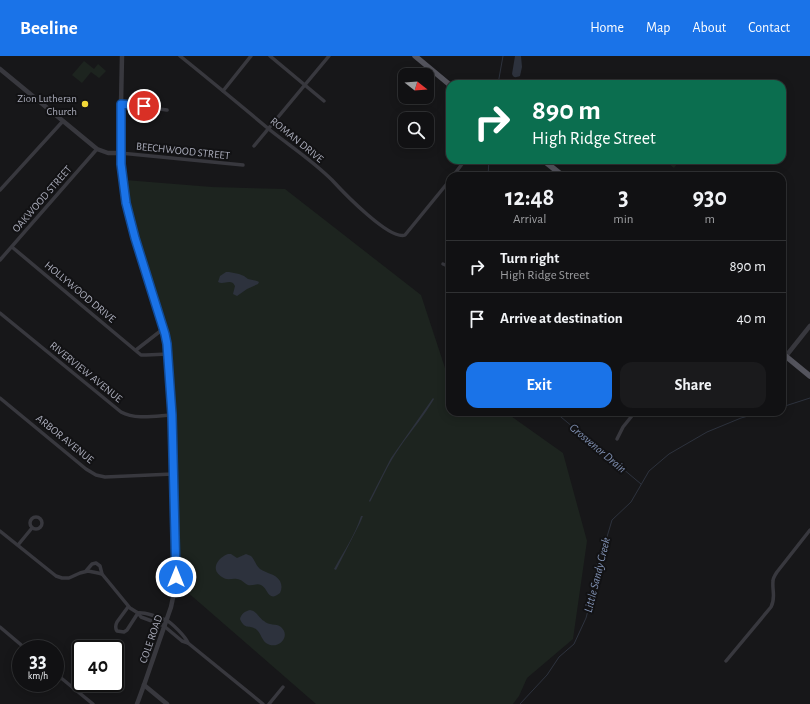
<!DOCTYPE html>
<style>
body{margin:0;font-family:"Alegreya Sans",sans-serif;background:#1a1a1c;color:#f1f3f6;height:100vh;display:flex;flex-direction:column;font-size:15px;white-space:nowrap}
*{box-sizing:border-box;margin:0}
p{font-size:13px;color:#9c9da0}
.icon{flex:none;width:22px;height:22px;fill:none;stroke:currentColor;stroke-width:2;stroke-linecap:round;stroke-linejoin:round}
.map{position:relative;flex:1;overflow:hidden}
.details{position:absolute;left:446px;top:116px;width:340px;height:244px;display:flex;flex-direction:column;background:#111113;border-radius:12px;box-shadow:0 2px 10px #0003,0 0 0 1px #303133}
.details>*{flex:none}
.top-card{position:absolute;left:446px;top:24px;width:340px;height:84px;border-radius:12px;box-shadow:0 2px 10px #0003,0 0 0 1px #303133;background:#0b6e4f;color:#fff;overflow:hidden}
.needle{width:26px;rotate:107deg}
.tools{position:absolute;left:398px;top:12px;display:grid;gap:8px}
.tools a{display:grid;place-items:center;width:36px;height:36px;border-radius:8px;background:#111113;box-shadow:0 2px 10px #0003,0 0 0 1px #303133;font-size:20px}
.speed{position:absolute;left:12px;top:584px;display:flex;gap:8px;font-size:20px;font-weight:700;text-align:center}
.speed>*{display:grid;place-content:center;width:52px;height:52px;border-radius:50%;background:#111113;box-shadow:0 2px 10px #0003,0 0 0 1px #303133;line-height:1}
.speed small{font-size:10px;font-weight:400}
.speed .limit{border:2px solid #111;border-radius:6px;background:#fff;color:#111}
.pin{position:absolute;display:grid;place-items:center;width:34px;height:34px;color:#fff;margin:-17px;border:2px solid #fff;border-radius:50%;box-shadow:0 1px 4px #0007}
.me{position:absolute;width:44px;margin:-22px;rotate:0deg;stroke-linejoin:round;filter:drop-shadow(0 0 3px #0008)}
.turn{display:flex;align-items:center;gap:14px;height:84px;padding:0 20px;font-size:18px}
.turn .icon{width:52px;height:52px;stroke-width:2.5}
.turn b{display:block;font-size:28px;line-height:34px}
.eta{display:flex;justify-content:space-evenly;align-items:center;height:68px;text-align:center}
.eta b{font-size:24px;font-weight:700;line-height:28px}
.cta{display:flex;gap:8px;margin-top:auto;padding:8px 20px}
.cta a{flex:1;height:46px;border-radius:12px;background:#1a73e8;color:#fff;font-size:16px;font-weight:700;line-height:46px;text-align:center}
.cta a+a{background:#1a1a1c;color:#f1f3f6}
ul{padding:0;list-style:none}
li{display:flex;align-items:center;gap:12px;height:52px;padding:0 20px;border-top:1px solid #303133}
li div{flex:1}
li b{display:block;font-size:15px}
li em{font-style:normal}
header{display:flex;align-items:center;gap:24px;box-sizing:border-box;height:56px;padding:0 20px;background:#1a73e8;color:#fff}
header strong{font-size:19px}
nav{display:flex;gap:22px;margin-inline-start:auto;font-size:14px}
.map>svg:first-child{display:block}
.green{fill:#1d241f}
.water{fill:#2d323d}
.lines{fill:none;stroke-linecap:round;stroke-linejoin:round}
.stream{stroke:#2d323d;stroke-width:1}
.minor{stroke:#38383e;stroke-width:3.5}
.tertiary{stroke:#38383e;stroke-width:4.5}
.primary{stroke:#54545d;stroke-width:5.5}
.route-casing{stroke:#114b97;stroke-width:10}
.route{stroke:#1a73e8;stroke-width:7}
.poi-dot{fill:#f1d737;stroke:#121214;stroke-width:1.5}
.labels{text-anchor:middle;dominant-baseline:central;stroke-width:4;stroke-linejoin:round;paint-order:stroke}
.poi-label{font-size:11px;fill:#a9abb9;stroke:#121214;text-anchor:end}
.street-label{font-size:11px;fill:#a9abb9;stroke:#121214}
.water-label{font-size:12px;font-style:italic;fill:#8091b3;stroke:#121214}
</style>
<header>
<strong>Beeline</strong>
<nav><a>Home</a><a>Map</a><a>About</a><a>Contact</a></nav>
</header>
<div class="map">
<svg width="810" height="648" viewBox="0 0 810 648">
<rect width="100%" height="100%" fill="#171719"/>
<g class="green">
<path d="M84 5 94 13 98 8 106 15 99 22 91 16 82 27 72 19Z"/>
<path d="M664 104H680L674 112Z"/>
<path d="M125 124 212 131 285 133 421 239 446 315 450 318V356H505L563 397 587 485 573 583 527 622 519 640 513 648H316L178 528V463L171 297C169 279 163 263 158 246 146 207 129 164 125 124Z"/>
</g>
<g class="water">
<path d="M515 0H521L522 11 520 20C517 21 515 22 513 20L512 18Z"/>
<path d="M226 216H229L239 218 244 220 248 223 257 225 259 226 258 228 247 233 237 240 233 238 235 230 233 227C228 224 223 229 218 226L220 220Z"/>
<path d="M433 342 434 343C424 360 411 375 400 391 388 408 380 427 370 446L369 445 391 402Z"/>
<path d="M361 460H363L360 467 336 514 334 513C343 497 356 477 361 460Z"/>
<path d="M228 498H231L237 502 246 498 251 500C255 504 256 510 260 513 267 518 275 517 280 525 282 529 282 533 280 537 268 547 268 532 261 529 257 527 252 530 248 529 244 527 241 523 237 523 232 522 227 525 222 521 210 514 217 502 228 498Z"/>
<path d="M250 554C257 555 258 561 264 565 269 570 276 567 281 571 292 581 277 595 266 587 262 584 261 578 257 574 251 568 245 575 240 563 241 558 245 555 250 554Z"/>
</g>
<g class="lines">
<g class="stream">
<path d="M498 28 503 0"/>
<path d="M488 120 489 104"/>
<path d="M782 351 810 342"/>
<path d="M555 356 641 428"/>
<path d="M520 648 547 619 559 601 574 588 586 562 593 536 596 510 604 491 612 464 631 446 649 415 669 398 707 376 741 362 763 356"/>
</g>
<g class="minor">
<path d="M180 0C210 24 240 49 270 74 290 90 313 105 332 124 343 136 390 185 405 179L450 124"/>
<path d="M270 0 324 45"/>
<path d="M223 35 251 0"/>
<path d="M121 48 167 54"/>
<path d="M254 90 329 0"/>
<path d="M120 97 243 109"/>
<path d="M453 120 465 104"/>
<path d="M0 134 63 65"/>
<path d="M12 191 141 299H146L168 298"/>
<path d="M0 204 97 93"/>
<path d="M443 208 450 211"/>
<path d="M0 257 121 356C136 364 155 360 172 359"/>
<path d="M136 294 163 273"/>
<path d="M0 342 86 413 96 419 105 421 173 418"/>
<path d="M617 383 623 371 635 356"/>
<circle cx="36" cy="467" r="6"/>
<path d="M0 475 56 520 62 522H69L80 517 88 515 98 517 102 518 107 524 130 552 138 557 141 561 165 570"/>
<path d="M18 489 32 472"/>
<path d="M86 515 92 508 96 507 100 510 102 518"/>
<path d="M128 551 117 566C115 570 115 572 117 575L124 576 127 574 138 557"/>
<path d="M138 557C144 556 159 561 166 564 172 567 186 581 188 587L263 648"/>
<path d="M164 570 182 585 188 587"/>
<path d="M0 571 26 593"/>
<path d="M726 605 771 551C776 542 772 535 773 525 773 522 775 519 777 516L810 474"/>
<path d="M55 617 93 648"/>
<path d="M269 648 283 631"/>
</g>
<g class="tertiary">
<path d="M122 0 120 97 123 129 126 147 135 182 165 278 167 288 172 359 176 510 175 532 171 551 144 629 137 648"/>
<path d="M0 13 97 93 108 97H120"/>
<path d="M786 300 810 270"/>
<path d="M144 629 167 648"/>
</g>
<g class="primary">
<path d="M415 0 450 29"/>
<path d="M543 104 563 120"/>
<path d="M782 297 810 320"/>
</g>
</g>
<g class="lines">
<defs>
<path id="route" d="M144 50 121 48V108L126 147 135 182 165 278 167 288 172 359 176 521"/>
</defs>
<use href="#route" class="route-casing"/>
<use href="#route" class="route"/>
</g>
<circle class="poi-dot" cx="85" cy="48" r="4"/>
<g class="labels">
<g class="poi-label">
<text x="77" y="42">Zion Lutheran<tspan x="77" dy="13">Church</tspan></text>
</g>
<g class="street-label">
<text transform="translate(297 84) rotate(39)">ROMAN DRIVE</text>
<text transform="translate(183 95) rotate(6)">BEECHWOOD STREET</text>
<text transform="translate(42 143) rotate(-49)">OAKWOOD STREET</text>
<text transform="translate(80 236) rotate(40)">HOLLYWOOD DRIVE</text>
<text transform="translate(86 316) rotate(39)">RIVERVIEW AVENUE</text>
<text transform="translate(65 383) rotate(39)">ARBOR AVENUE</text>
<text transform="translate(151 583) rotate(-71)">COLE ROAD</text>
</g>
<g class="water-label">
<text transform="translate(598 392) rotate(40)">Grosvenor Drain</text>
<text transform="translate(597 519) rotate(-76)">Little Sandy Creek</text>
</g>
</g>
</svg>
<div class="tools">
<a><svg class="needle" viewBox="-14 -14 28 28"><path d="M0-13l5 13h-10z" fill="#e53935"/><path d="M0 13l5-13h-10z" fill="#9c9da0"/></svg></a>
<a><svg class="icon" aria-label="search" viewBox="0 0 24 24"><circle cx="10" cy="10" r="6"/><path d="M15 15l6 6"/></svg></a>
</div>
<div class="speed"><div>33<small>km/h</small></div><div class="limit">40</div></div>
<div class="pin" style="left:144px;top:50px;background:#d93025"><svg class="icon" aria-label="arrive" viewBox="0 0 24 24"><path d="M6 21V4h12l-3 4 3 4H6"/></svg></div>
<svg class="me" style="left:176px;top:521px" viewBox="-20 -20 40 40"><circle r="17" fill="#1a73e8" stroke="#fff" stroke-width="3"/><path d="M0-11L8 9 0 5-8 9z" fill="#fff"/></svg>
<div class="top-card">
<div class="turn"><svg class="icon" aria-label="right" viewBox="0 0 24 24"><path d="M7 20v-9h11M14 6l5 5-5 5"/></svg><div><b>890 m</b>High Ridge Street</div></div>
</div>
<section class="details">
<div class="eta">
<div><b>12:48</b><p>Arrival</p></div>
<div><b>3</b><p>min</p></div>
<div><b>930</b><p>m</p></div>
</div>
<ul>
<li><svg class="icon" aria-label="right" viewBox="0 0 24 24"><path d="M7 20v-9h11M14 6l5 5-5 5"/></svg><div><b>Turn right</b><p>High Ridge Street</p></div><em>890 m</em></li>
<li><svg class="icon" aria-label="arrive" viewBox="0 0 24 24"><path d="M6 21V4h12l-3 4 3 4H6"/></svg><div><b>Arrive at destination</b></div><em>40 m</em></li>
</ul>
<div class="cta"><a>Exit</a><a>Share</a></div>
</section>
</div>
